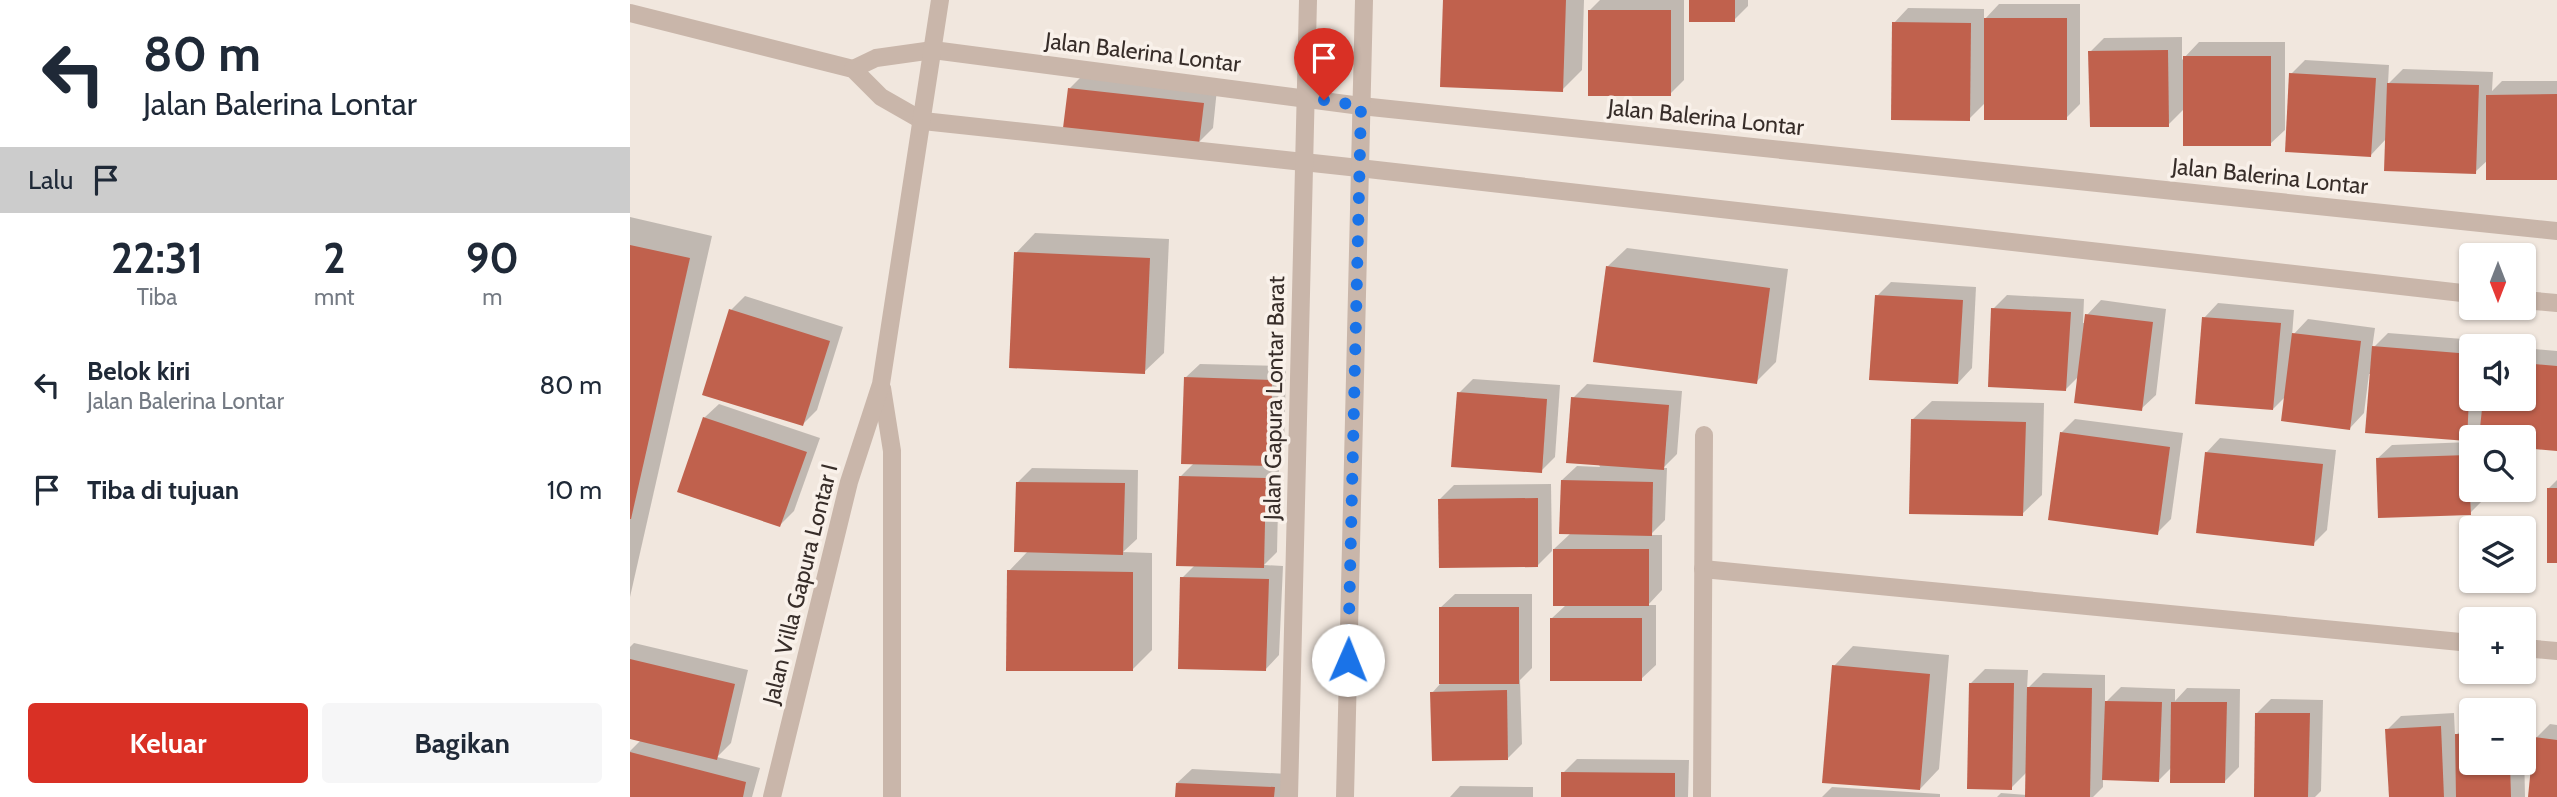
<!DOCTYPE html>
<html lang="id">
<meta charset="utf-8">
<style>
body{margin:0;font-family:Cabin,sans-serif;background:#f6f6f7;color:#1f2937;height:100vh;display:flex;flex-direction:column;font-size:26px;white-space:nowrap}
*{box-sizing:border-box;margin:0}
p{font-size:23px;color:#747a83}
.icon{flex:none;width:38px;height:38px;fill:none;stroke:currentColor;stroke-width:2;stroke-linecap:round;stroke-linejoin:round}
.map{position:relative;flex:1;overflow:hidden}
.sheet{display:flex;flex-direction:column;background:#fff;width:630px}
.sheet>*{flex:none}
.hud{background:#fff;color:#1f2937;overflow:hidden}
.needle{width:46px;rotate:180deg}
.controls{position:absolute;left:1829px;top:243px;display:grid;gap:14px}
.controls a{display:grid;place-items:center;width:77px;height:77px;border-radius:7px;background:#fff;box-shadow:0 2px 5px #0004;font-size:35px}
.pin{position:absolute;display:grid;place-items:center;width:60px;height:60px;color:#fff;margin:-72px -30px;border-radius:50% 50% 50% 0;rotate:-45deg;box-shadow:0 0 7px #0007}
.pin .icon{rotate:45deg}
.me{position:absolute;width:77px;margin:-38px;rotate:1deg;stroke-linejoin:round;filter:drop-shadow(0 0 5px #0008)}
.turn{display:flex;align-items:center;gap:24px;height:147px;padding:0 28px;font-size:32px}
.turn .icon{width:91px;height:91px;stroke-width:2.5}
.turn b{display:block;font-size:49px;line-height:60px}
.then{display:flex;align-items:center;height:66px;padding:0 28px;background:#0003;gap:14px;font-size:26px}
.eta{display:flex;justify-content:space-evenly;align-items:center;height:119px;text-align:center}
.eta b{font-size:42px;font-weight:700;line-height:49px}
.primary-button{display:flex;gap:14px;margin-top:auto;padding:14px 28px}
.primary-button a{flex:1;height:80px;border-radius:7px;background:#d93025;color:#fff;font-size:28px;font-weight:700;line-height:80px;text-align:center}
.primary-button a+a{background:#f6f6f7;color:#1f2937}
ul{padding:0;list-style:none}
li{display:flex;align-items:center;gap:21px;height:105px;padding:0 28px}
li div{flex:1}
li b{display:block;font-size:26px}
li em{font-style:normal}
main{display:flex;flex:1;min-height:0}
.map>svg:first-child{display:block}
.shadow{fill:#0003}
.building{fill:#c0614d}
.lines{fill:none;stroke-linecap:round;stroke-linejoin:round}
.minor{stroke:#c9b6aa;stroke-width:18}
.route{stroke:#1a73e8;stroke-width:12;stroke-dasharray:0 21.6}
.labels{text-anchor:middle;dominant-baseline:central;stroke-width:7;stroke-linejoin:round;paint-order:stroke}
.street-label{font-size:23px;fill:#372d29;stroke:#f9f1ea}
</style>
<main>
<section class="sheet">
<div class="hud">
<div class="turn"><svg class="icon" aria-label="left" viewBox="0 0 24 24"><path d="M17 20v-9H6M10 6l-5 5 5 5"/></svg><div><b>80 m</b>Jalan Balerina Lontar</div></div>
<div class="then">Lalu<svg class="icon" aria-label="arrive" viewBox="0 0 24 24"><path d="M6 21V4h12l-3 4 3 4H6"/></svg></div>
</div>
<div class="eta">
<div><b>22:31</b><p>Tiba</p></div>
<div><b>2</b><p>mnt</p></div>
<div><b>90</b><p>m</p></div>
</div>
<ul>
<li><svg class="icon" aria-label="left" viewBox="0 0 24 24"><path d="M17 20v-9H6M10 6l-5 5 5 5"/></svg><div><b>Belok kiri</b><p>Jalan Balerina Lontar</p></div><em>80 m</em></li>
<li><svg class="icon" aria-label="arrive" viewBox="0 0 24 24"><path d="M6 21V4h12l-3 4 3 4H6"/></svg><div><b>Tiba di tujuan</b></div><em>10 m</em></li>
</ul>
<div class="primary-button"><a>Keluar</a><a>Bagikan</a></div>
</section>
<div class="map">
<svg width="1927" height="797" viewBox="0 0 1927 797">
<rect width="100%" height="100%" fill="#f1e7de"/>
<g class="shadow">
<path d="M815 0H954L952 70 932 90Z"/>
<path d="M970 0H1054V80L1040 94 959 11Z"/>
<path d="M1061 0H1118V6L1104 20Z"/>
<path d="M1369 4H1450V104L1436 118 1355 103 1339 119 1264 23 1278 8 1354 9V20Z"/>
<path d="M1552 37V60L1569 42H1655V130L1640 144 1555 108 1538 125 1460 52 1474 38Z"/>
<path d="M1675 60 1759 65 1758 84 1773 69 1863 72 1862 91 1872 81H1927V178L1858 160 1845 172 1756 139 1740 156 1661 74Z"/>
<path d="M454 74 587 89 583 128 569 142 440 88Z"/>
<path d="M0 217 82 236 0 597Z"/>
<path d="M405 233 539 239 534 353 514 372 386 253Z"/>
<path d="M997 248 1158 269 1146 362 1126 382 977 267Z"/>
<path d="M1261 282 1346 287 1342 368 1328 383 1247 296Z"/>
<path d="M1377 295 1454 299 1453 323H1456L1457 315 1471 300 1536 309 1526 395 1511 409 1449 376 1435 390 1363 309Z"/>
<path d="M115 296 213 327 187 410 173 424 101 310Z"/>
<path d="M1588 303 1664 310 1662 336 1678 319 1745 328 1742 349 1758 333 1858 341 1857 346H1841V399H1894V348L1927 351V449L1894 446V438L1852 424 1836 441 1742 374H1739L1734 413 1720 428 1656 396 1643 409 1574 318Z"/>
<path d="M570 364 656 366 654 450 640 464H649L647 552 634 565 653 566 649 655 635 670 552 578 565 565 551 476 564 463 555 378Z"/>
<path d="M843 379 930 385 925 457 911 471 829 393Z"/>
<path d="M957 384 1052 391 1047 454 1033 468H1037L1035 520 1020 535H1032V590L1018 605H1026V665L1011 679 921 619 936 605 924 549 941 533 932 480 947 466 970 467 943 398Z"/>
<path d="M1302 401 1414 403 1412 495 1392 514 1282 420Z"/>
<path d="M89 404 190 438 164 511 150 525 74 418Z"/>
<path d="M1445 419 1553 433 1541 519 1527 533 1431 433Z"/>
<path d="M1590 438 1706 450 1697 530 1683 544 1576 453Z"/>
<path d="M1841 442V490H1854V499L1840 513 1747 459 1762 445Z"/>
<path d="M402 468 508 470 507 539 493 552 522 553V650L502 670 379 571 398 551 387 483Z"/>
<path d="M1927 480V561L1918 489Z"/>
<path d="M921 484 922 551 908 565 810 499 824 485Z"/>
<path d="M825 594H902V668L890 680 892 744 878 758 802 693 810 684V608Z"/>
<path d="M4 643 118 670 101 743 87 757 130 768 122 797H0V751L11 740 0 737V647Z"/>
<path d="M1223 646 1319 655 1309 769 1290 789 1204 666Z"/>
<path d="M1355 669 1398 670 1397 689 1413 673 1475 675V703L1491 687 1545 689V701L1557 688 1610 689 1609 767 1594 782 1542 767 1529 780 1473 778V787L1463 797H1367L1371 793 1397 795V772L1381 788 1341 683Z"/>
<path d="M1641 699 1693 700 1691 791 1685 797H1626L1627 713Z"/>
<path d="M1824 713 1825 736 1841 721V732H1838V736H1841V763H1894V745L1895 797H1761L1757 730 1771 716Z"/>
<path d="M1920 724 1927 725V797H1899L1906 738Z"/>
<path d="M947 759 1059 760 1058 797H933V773Z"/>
<path d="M562 769 658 774 657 797H547V783Z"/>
<path d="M830 786 903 787V797H820Z"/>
<path d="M1202 787 1310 794V797H1192Z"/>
</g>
<g class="building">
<path d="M813 0H936L933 92 810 87Z"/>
<rect x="1059" y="0" width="46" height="22"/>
<rect x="958" y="10" width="83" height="86"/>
<rect x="1354" y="18" width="83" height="102"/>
<path d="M1262 22 1341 23 1340 121 1261 120Z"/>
<path d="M1538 50 1539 127H1460L1458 51Z"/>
<rect x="1553" y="56" width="88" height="90"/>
<path d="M1659 73 1746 78 1741 157 1655 152Z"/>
<path d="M1757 83 1849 85 1846 174 1754 171Z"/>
<path d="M438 88 574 103 569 144 433 128Z"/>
<path d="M1927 94V180H1856V95Z"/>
<path d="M0 245 60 258 1 519H0Z"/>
<path d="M384 252 520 258 515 374 379 368Z"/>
<path d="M976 266 1140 288 1127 384 963 362Z"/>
<path d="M1245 295 1333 300 1328 384 1239 380Z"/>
<path d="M1361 308 1441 312 1436 391 1358 387Z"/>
<path d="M99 309 200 341 173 426 72 395Z"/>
<path d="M1455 314 1523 322 1512 411 1444 403Z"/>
<path d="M1572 317 1651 323 1643 410 1565 404Z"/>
<path d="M1662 333 1731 341 1720 430 1651 421Z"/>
<path d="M1742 346 1841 354 1837 441 1735 433Z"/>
<path d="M1894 363 1927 366V451L1894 448V438H1849L1853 399H1894Z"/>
<path d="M554 377 642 380 641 466 551 464Z"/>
<path d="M827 392 917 399 912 473 821 467Z"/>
<path d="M941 397 1039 405 1034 470 936 463Z"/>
<path d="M73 417 177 452 150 527 47 492Z"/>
<path d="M1281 419 1396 422 1393 516 1279 514Z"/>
<path d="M1430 432 1540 447 1528 535 1418 520Z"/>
<path d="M1575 452 1693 464 1684 546 1566 533Z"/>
<path d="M1838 455 1841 515 1748 518 1746 458Z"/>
<path d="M549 476 636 478 634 568 546 566Z"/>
<path d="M931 480 1023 482 1022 536 929 534Z"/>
<path d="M386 482 495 483 493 555 384 552Z"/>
<rect x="1917" y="488" width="10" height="75"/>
<path d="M908 498V567L809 568 808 499Z"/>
<rect x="923" y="549" width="96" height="57"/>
<path d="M377 570 503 572V671H376Z"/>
<path d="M550 577 639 579 636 671 548 669Z"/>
<rect x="809" y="607" width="80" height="77"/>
<rect x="920" y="618" width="92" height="63"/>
<path d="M0 659 105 684 87 760 0 739Z"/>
<path d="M1202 665 1300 674 1290 790 1192 783Z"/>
<path d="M1339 683H1384L1382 790 1337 789Z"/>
<path d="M1397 687 1462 688 1460 797H1395Z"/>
<path d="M877 690 878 760 802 761 800 692Z"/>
<path d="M1475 701 1532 702 1529 782 1472 780Z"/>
<path d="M1541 702H1597L1595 783H1540Z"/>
<path d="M1625 713H1680L1678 797H1624Z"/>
<path d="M1811 726 1814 797H1759L1755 729Z"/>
<path d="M1825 734H1841V763H1880L1881 797H1826Z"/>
<path d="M1904 737 1927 740V797H1898Z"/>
<path d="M0 752 116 782 113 797H0Z"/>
<path d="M931 772 1045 773V797H931Z"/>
<path d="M546 783 645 787 644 797H545Z"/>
</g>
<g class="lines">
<g class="minor">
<path d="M0 13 223 69 251 97 293 121 729 168 1841 294"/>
<path d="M223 69 246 58 303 50 731 106 1927 231"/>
<path d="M1894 300 1927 303"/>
<path d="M252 388 262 451V797"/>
<path d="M1073 569 1841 643"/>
<path d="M1894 648 1927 651"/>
<path d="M142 797 219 482 251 384 310 0"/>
<path d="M659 797 678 0"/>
<path d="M715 797 734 0"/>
<path d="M1072 797 1074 435"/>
</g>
</g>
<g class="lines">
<path class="route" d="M694 100 731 106 718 660"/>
</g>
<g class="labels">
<g class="street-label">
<text transform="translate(513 52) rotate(7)">Jalan Balerina Lontar</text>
<text transform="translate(1076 117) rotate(6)">Jalan Balerina Lontar</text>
<text transform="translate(1640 176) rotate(6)">Jalan Balerina Lontar</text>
<text transform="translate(644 398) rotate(-89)">Jalan Gapura Lontar Barat</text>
<text transform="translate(170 584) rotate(-76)">Jalan Villa Gapura Lontar I</text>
</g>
</g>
</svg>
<div class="controls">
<a><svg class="needle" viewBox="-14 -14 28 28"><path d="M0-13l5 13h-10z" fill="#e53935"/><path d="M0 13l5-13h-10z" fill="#747a83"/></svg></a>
<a><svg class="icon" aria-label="sound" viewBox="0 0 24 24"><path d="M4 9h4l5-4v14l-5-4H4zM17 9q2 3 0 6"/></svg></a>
<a><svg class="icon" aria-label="search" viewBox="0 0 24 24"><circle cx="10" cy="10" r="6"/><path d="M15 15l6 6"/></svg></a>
<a><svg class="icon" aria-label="layers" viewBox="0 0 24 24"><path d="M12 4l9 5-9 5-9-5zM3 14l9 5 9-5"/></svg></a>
<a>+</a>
<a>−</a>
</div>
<div class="pin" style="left:694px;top:100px;background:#d93025"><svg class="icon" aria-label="arrive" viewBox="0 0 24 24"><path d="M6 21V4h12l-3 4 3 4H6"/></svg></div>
<svg class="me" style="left:718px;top:660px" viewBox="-20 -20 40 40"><circle r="19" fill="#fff"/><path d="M0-13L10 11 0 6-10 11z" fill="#1a73e8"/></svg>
</div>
</main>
